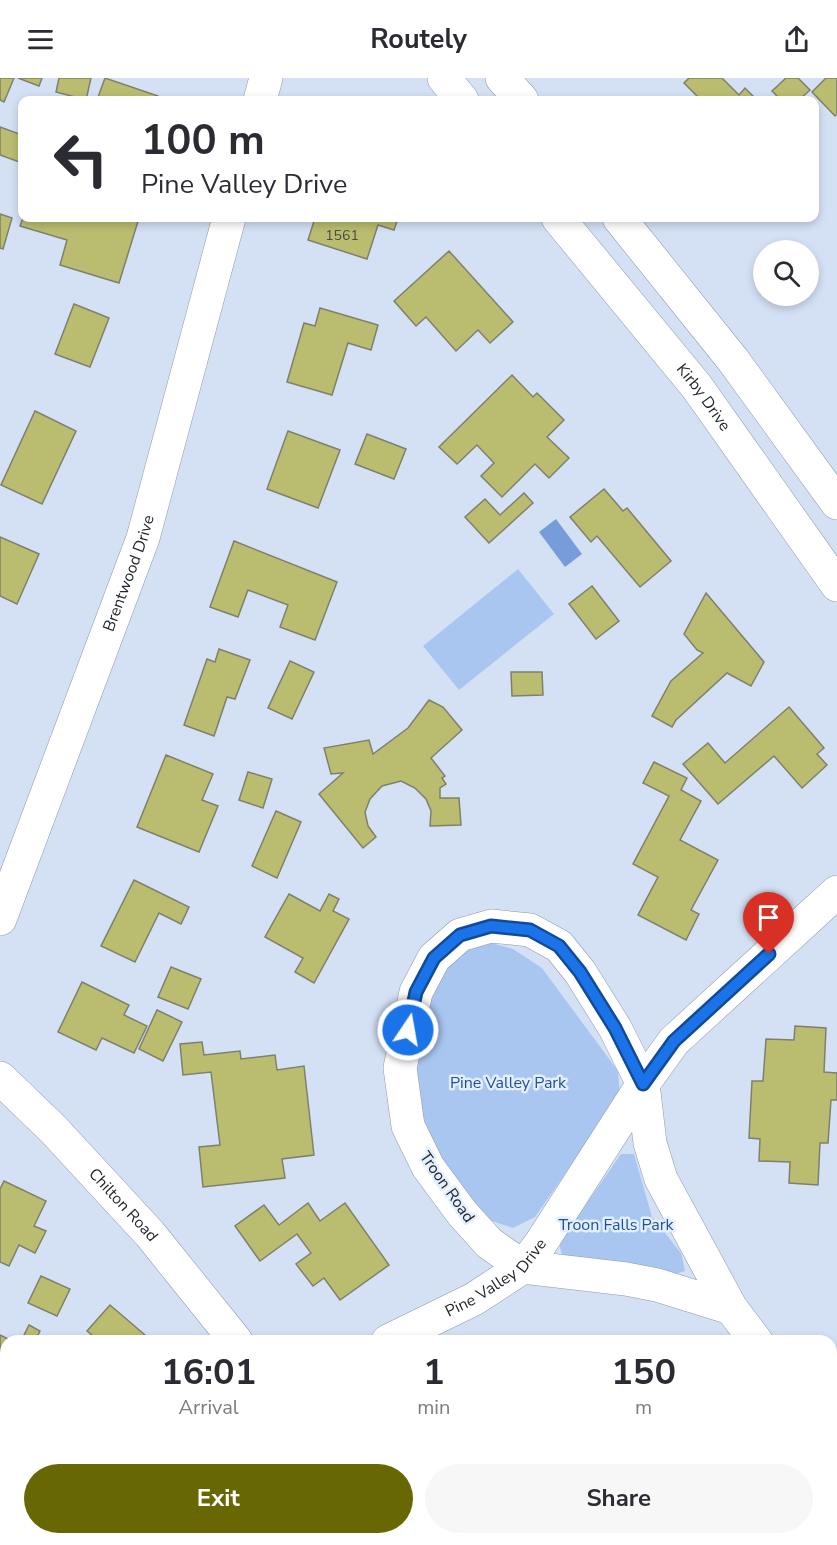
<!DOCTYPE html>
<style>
body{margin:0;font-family:"Nunito Sans",sans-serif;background:#f7f7f7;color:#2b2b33;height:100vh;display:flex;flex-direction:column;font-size:22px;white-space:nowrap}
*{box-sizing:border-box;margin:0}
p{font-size:20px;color:#7c7c81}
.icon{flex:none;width:33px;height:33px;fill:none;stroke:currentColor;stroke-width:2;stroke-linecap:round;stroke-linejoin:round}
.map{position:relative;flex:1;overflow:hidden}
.panel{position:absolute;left:0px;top:1257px;width:837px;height:210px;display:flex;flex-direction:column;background:#fff;border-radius:18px 18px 0 0;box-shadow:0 3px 9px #0003}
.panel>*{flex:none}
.top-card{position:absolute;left:18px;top:18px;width:801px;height:126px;border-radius:12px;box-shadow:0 3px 9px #0003;background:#fff;color:#2b2b33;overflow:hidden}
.controls{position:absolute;left:753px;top:162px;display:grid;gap:12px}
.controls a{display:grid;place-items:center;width:66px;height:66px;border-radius:50%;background:#fff;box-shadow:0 3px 9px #0003;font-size:30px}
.pin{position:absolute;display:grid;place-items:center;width:51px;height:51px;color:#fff;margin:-62px -26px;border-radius:50% 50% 50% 0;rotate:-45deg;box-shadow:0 0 6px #0007}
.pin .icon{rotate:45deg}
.me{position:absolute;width:66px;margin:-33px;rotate:12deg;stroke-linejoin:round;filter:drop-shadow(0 0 4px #0008)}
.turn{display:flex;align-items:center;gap:21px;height:126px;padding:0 24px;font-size:27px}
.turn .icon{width:78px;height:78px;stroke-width:2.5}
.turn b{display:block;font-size:42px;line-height:51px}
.eta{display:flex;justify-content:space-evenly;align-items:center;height:102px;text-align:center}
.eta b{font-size:36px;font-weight:700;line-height:42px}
.primary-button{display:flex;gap:12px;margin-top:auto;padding:12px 24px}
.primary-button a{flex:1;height:69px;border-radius:36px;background:#676804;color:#fff;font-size:24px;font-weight:700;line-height:69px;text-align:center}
.primary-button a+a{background:#f7f7f7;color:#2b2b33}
header{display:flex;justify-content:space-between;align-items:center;height:78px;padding:0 24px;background:#fff;font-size:27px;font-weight:700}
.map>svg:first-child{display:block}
.green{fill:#a9c6f1}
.water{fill:#769dda}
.building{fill:#babd70;stroke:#7f806b;stroke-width:1.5}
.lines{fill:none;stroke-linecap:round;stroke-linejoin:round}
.minor-casing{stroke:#8d99ac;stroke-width:34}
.major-casing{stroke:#8d99ac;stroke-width:34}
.minor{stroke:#fff;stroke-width:33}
.major{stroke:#fff;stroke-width:33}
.route-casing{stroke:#114b97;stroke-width:15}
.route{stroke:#1a73e8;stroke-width:10}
.labels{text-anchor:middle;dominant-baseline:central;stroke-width:5;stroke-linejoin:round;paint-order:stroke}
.number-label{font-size:14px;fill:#474c3e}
.street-label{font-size:16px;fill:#21262d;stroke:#e3eefe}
.park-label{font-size:16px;fill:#1f5098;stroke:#e3eefe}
</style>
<header><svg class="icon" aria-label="menu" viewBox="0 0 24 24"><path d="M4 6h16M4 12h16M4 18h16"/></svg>Routely<svg class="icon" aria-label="share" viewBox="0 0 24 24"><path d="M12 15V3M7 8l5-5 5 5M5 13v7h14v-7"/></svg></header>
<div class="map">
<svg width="837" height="1467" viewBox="0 0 837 1467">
<rect width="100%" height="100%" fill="#d4e1f5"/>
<g class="green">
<path d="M518 491 554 536 459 612 423 568Z"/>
<path d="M478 861 513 871 542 890 618 993 620 1017 535 1139 513 1150 492 1143 464 1114 429 1068 410 1020 424 920 449 877Z"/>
<path d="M621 1076H634L652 1139 681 1175 685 1193 669 1198 562 1177 559 1165Z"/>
</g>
<path class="water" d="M556 441 582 476 565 489 539 454Z"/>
<g class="building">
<path d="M0 0H14L4 24 0 22Z"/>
<path d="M18 0H42L39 8Z"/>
<path d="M59 0H91L86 22 56 14Z"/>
<path d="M105 0 158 18 157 22H97Z"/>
<path d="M689 0H722L739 17 745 10 757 22H701L684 5Z"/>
<path d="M786 0H798L810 12 799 22H781L772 13Z"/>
<path d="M826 0H837V36L835 38 812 14Z"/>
<path d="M0 49 22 57V85L0 77Z"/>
<path d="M0 136 12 140 3 171 0 170Z"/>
<path d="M23 140H139L119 205 60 187 67 162 20 148Z"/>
<path d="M315 140H398L394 152 378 147 367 181 308 162Z"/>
<path d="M449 173 513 244 490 265 478 252 456 273 426 239 416 248 394 223Z"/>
<path d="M74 226 109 240 90 289 55 276Z"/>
<path d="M320 230 378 247 371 272 348 265 332 317 287 304 304 245 315 248Z"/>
<path d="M512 297 533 319 537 315 564 342 547 359 569 380 549 400 535 386 502 419 481 398 494 385 477 367 457 386 439 369Z"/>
<path d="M35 333 76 353 42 426 1 407Z"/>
<path d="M288 353 340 372 318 430 267 411Z"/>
<path d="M367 356 406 371 394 401 355 386Z"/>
<path d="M604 411 623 433 627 430 671 483 640 509 597 458 591 464 570 439Z"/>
<path d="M524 415 533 425 489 465 465 439 485 421 500 437Z"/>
<path d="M0 459 39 476 17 526 0 518Z"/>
<path d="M234 463 337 504 315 562 280 549 288 527 248 512 238 539 210 529Z"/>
<path d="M592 508 619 543 596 561 569 526Z"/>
<path d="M706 515 764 584 751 608 727 595 676 642 672 649 652 638 671 603 703 575 697 572 684 556Z"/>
<path d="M219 571 250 582 235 621 227 619 214 658 184 647 207 581 215 584Z"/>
<path d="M290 583 314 594 292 641 268 630Z"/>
<path d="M511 594H542L543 617 512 618Z"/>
<path d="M429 622 443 629 462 652 431 680 445 698 442 700 446 706 440 710V720H459L461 747 430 748 431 733 426 721 415 710 401 703 382 708 370 721 365 734 368 748 376 759 363 770 319 716 343 695 331 696 324 670 369 662 373 676 408 650Z"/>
<path d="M789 629 824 670 817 676 827 687 802 710 774 678 718 726 683 686 708 665 725 685Z"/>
<path d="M166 677 213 696 202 722 218 728 199 774 137 749Z"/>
<path d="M654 684 687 700 681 712 701 723 680 762 718 782 691 832 699 836 686 862 638 837 658 799 633 786 669 718 643 705Z"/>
<path d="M248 694 272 701 263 730 239 722Z"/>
<path d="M276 733 301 744 277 800 252 788Z"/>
<path d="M134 802 189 829 181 846 159 835 135 884 101 868Z"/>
<path d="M289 816 320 833 329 816 339 821 333 833 349 841 314 905 295 894 303 880 265 859Z"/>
<path d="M171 889 201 901 188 931 158 919Z"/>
<path d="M82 904 129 927 124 937 147 948 134 975 102 960 96 972 58 954Z"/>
<path d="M157 932 182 944 163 983 139 971Z"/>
<path d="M795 948 826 950 824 994 837 995V1022H831L828 1065H820L818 1107 789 1105 790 1084 759 1083 760 1061 749 1060 752 1003H763L766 961 794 962Z"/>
<path d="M202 964 204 977 240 973 241 981 275 977 277 992 304 988 314 1077 282 1081 285 1100 203 1109 199 1069 220 1067 211 994 183 997 180 966Z"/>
<path d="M4 1103 46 1123 34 1148 46 1153 35 1175 19 1167 9 1188 0 1184V1111Z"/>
<path d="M308 1125 320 1143 345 1125 389 1187 340 1222 324 1200 313 1208 296 1186 311 1175 297 1156 260 1183 235 1148 264 1127 279 1147Z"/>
<path d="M41 1198 70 1211 57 1238 28 1225Z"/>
<path d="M110 1227 152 1263H99L87 1253Z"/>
<path d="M29 1247 40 1253 35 1263H21Z"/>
<path d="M0 1257 12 1263H6V1284L0 1281Z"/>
<path d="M0 1340 6 1343V1363L0 1375Z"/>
<path d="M16 1461H44L55 1467H13Z"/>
<path d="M726 1461H758L761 1467H729Z"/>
</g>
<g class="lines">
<defs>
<g id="minor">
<path d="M260 22 266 0"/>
<path id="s1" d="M0 841 143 460 229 140"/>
<path id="s2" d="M0 1000 53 1051 150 1156 236 1263"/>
<path d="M731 1230 657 1207 626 1201 523 1189 489 1165 462 1135 428 1089 408 1048 400 990 416 914 434 880 460 857 491 848 530 852 559 868 580 894 615 950 643 1006 650 1065 661 1101 731 1230 756 1263"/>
<path id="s3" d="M388 1263 474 1221 523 1189 541 1165 643 1006 674 963 837 814"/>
<path d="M831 1388 837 1400"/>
<path d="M363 1461 366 1467"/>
<path d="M205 1467 208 1461"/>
</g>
<g id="major">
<path d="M444 0 462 22"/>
<path d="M502 0 522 22"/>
<path id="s4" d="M558 140 697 309 837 507"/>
<path d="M619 140 733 282 837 425"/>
</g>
</defs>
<use href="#minor" class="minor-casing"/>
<use href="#major" class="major-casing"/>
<use href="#minor" class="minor"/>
<use href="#major" class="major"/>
</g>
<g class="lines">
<defs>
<path id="route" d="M408 952 416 914 434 880 460 857 491 848 530 852 559 868 580 894 615 950 643 1006 674 963 769 876"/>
</defs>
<use href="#route" class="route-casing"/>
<use href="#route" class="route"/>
</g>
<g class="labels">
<g class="number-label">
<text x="342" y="157">1561</text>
</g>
<g class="street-label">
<text stroke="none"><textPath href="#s4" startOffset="231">Kirby Drive</textPath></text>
<text stroke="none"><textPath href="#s1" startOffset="369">Brentwood Drive</textPath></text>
<text transform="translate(447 1109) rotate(55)">Troon Road</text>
<text stroke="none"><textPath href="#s2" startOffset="177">Chilton Road</textPath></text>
<text stroke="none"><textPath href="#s3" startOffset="126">Pine Valley Drive</textPath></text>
</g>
<g class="park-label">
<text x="508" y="1005">Pine Valley Park</text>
<text x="616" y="1147">Troon Falls Park</text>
</g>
</g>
</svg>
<div class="controls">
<a><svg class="icon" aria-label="search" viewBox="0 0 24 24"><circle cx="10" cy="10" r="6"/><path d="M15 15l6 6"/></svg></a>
</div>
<div class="pin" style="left:769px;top:876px;background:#d93025"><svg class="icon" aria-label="arrive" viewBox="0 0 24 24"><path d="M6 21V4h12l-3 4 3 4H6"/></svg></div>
<svg class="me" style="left:408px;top:952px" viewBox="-20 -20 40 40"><circle r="17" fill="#1a73e8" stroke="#fff" stroke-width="3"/><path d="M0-11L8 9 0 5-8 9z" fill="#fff"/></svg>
<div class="top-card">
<div class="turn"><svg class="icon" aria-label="left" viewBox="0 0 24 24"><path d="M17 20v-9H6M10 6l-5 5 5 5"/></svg><div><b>100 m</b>Pine Valley Drive</div></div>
</div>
<section class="panel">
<div class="eta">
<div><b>16:01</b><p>Arrival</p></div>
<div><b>1</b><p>min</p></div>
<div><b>150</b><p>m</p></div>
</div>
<div class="primary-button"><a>Exit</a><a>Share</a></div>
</section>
</div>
